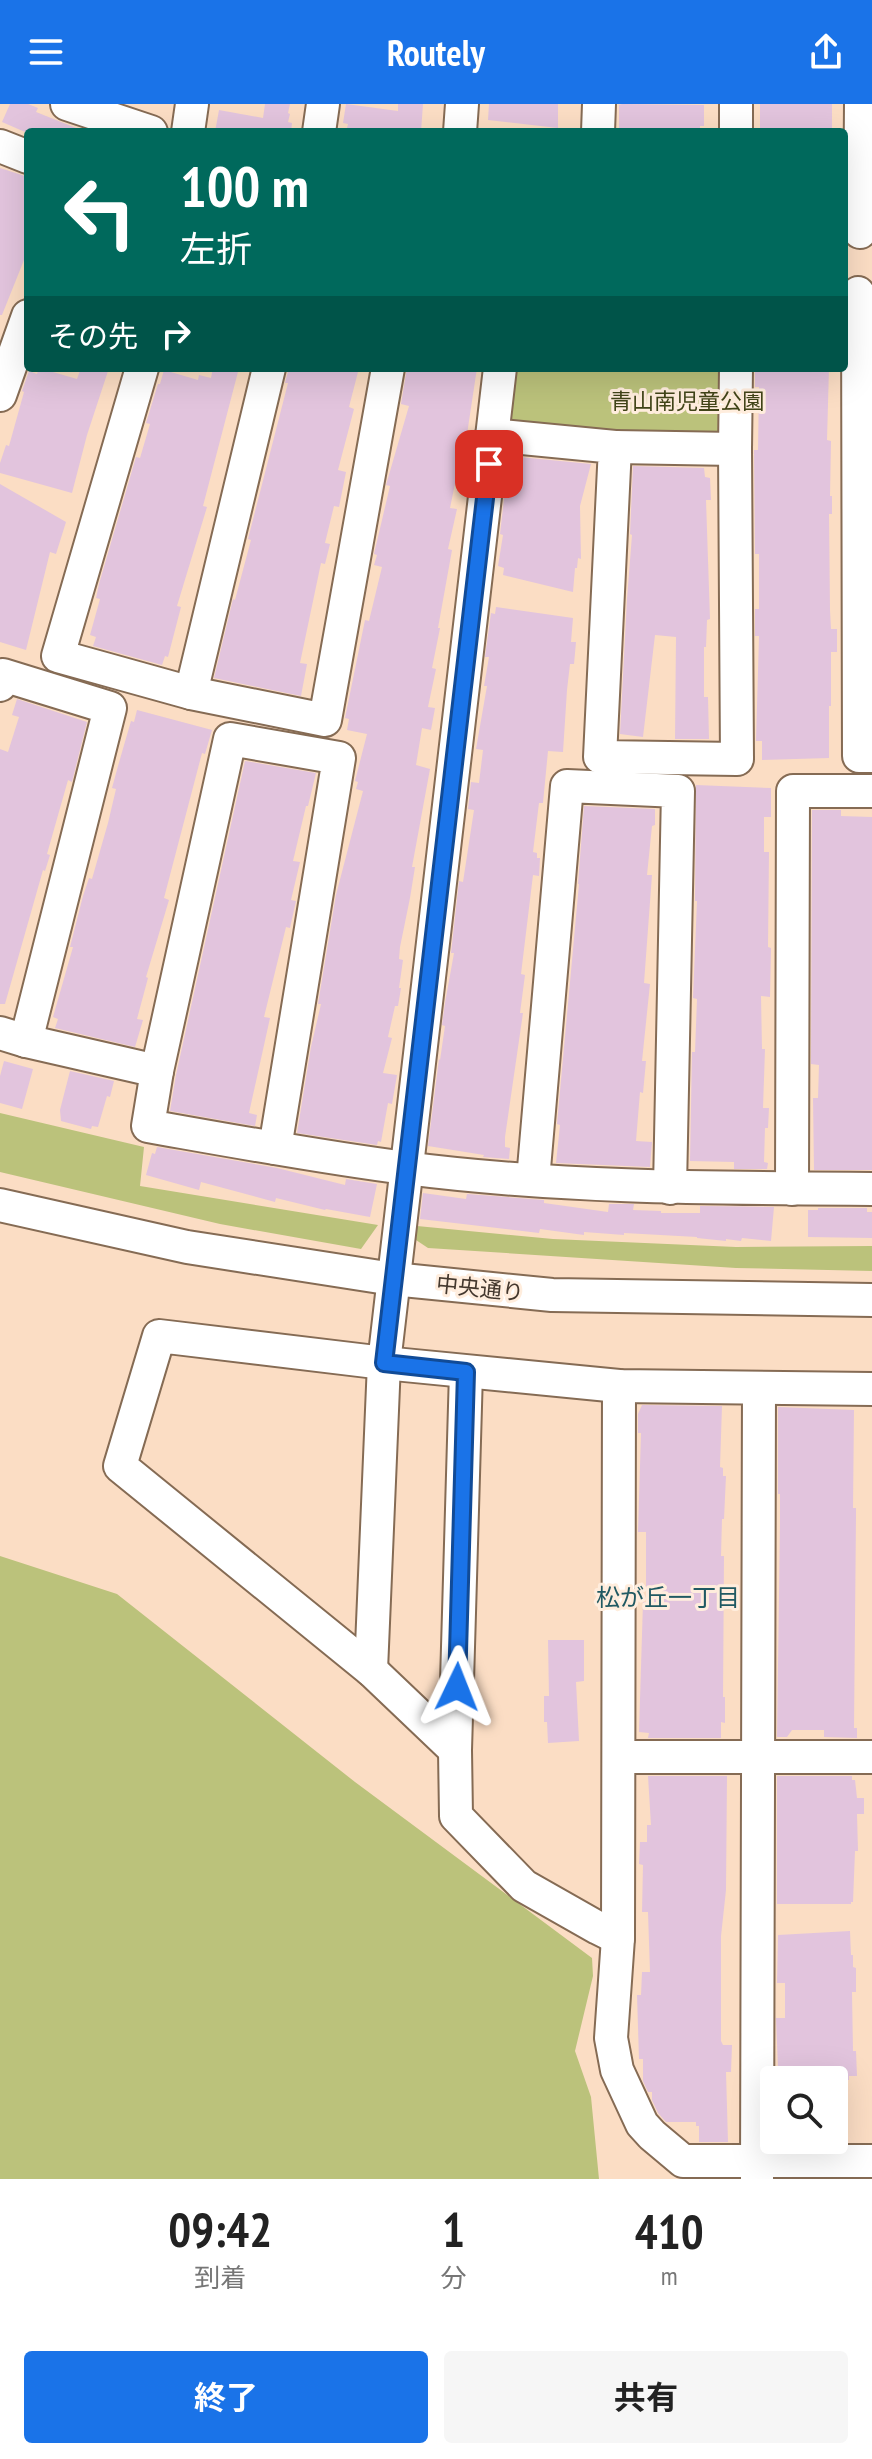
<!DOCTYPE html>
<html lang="ja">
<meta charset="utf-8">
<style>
body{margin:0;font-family:"PT Sans Narrow","Noto Sans JP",sans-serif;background:#f6f6f6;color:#222;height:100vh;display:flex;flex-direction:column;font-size:30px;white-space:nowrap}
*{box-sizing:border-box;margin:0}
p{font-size:26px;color:#767676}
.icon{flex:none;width:44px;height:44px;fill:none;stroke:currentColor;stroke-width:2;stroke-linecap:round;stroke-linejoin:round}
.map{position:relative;height:2075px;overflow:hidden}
.panel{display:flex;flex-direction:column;background:#fff;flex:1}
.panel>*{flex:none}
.top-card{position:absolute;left:24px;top:24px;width:824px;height:244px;border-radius:8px;box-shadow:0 8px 32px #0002;background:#00695c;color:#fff;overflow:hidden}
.buttons{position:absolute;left:760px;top:1962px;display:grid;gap:16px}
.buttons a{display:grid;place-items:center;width:88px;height:88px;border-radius:8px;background:#fff;box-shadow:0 8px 32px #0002;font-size:40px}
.pin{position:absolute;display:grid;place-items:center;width:68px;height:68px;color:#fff;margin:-34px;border-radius:16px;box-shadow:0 4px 12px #0006}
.me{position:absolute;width:88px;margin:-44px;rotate:2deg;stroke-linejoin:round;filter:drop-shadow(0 0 6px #0008)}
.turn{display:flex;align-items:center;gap:28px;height:168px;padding:0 24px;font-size:36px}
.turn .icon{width:104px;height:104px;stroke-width:2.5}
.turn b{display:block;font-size:56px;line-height:68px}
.then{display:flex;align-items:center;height:76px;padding:0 24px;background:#0003;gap:16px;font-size:30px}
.eta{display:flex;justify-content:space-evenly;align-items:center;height:136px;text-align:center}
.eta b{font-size:48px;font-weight:700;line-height:56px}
.primary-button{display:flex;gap:16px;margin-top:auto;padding:16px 24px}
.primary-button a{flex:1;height:92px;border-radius:8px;background:#1a73e8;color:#fff;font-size:32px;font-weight:700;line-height:92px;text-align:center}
.primary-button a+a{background:#f6f6f6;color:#222}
header{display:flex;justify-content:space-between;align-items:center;height:104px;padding:0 24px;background:#1a73e8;color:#fff;font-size:36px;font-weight:700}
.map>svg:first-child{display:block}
.green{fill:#bbc27b}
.building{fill:#e2c4dd}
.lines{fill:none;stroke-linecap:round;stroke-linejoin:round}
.minor-casing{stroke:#856b54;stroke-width:36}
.minor{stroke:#fff;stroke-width:32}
.route-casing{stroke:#114b97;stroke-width:20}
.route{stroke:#1a73e8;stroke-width:14}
.labels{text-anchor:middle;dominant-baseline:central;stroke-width:6;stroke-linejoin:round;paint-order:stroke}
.park-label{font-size:22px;fill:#414418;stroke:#ffeddd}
.street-label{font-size:22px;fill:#44382e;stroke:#ffeddd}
.neighbourhood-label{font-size:24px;fill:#205962;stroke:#ffeddd}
</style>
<header><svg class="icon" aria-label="menu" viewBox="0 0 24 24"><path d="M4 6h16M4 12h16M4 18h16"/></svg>Routely<svg class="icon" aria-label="share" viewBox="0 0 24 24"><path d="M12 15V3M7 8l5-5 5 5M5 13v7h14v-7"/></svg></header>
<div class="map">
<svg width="872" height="2075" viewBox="0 0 872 2075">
<rect width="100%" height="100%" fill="#fbddc4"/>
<g class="green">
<path d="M513 264H725V324L717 331 515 320 508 311Z"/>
<path d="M0 1009 144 1043 140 1082 378 1121 361 1145 220 1120 0 1068Z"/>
<path d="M417 1122 553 1135 736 1143 872 1142V1167L736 1164 428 1144 416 1136Z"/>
<path d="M0 1452 117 1490 355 1678 592 1854 593 1872 575 1947 591 1993 599 2075H0Z"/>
</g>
<g class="building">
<path d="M10 0H28L38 4 36 8 86 28H25L2 18Z"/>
<path d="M265 0H290L288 9 290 10 288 18 292 19 291 28H215L219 6 263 14Z"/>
<path d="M346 0 398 7V0H423L421 28H346L348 20 343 19Z"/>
<path d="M489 0H558V24L488 16Z"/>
<path d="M622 0 704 1V22H700V28H619V1Z"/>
<rect x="760" y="0" width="72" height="28"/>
<path d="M0 64 28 73V146L2 211H0Z"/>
<path d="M39 264 77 275 81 264H109L87 331 72 389 0 369V359L6 341 9 342 24 288 22 287 29 267 37 270Z"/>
<path d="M213 264H239L203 402 207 403 177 502 181 503 168 553 165 552 162 561 93 542 96 533 90 531 100 495 96 494 99 480 136 353 140 354 150 320 146 319 158 280H160L164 266 198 276 199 271 211 274Z"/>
<path d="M289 264H359L349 303 354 305 338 366 346 368 339 403 334 402 325 439 330 440 325 460 321 459 300 559 307 560 301 592 214 574 233 495 235 496 251 436 248 435 288 279H285Z"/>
<path d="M407 264H477L464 350H461L450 404 457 405 448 445 452 446 438 524H440L432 564 436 565 428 603 435 604 431 626 422 624 416 661 430 665 412 763H415L410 794 400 843 399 855 403 856 399 884H401L398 902H395L388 933 392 934 383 969 397 971 392 1000 388 999 381 1038 378 1037 377 1041 297 1029 311 943 321 900H318L336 791 363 687 356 685 358 678 355 677 367 630 347 626 349 615 345 614 365 516 369 517 382 463 374 461 377 451 374 450 390 382 386 381 409 302 401 300Z"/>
<path d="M755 264H829L827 336 831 337 830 392H832V410H829L830 506 831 525H837V548H831V602H829V654L762 656V637H756L759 532H755V505H759V450H755L754 346H758L759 283H755Z"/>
<path d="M509 352 591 360 580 402 581 455 578 454 577 464H575L573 488 503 471 504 464 498 462 503 431 500 430Z"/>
<path d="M633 362 704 364 705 373 710 374 711 396H706L710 515 707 516 706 543H704V593H708L709 635H675L676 533 655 531 643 633 620 630 627 495 632 431 630 430Z"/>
<path d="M0 380 66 418 56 450 50 448 26 546 0 538Z"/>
<path d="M496 503 573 514 571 538H576L574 560H570L567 586 563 648 548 647 543 699H539L533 748 537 749V754H540L539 772 533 771 521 870 525 871 520 909H523L505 1033V1043L510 1044 509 1055 483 1053 484 1051 428 1042 439 955 440 956 445 922 442 921 445 899 454 849H451L459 777 463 778 474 706 468 705 471 678 479 679 483 646 476 645 487 582H484L489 553H485L491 509 495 510Z"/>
<path d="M17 595 87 618 72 678 68 676 47 750 50 751 45 767 43 766 5 900H0V645L8 648 19 613 12 611Z"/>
<path d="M137 606 212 626 205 650 202 649 164 794 169 796 146 873 148 874 137 915 143 916 135 943 55 924 58 915 53 913 73 843H70L83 792 89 774 92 775 108 719 116 685 112 684 118 662 131 617 134 618Z"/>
<path d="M245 657 316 669 308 702H306L293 757 300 758 291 796 296 797 290 824 286 823 264 913 270 914 249 1009 257 1011 255 1022 170 1007 176 971Z"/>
<path d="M696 681 771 684V713H764V748H769L768 843 771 844 770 893 761 892 762 945H765L763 1004H769L768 1024H765L764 1058 768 1059 767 1065H734V1058L690 1057 692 948H695L697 895 693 894 697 797H695Z"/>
<path d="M584 702 655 705V721L652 722 647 771H652L644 879 650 880 642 957H646L643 989 640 988 636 1037 652 1038 650 1063 556 1059 560 1021 557 1020 579 780H578Z"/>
<path d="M812 706H841V712L872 713V1066H814L813 994H818L819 961 811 960Z"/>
<path d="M4 957 33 965 22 1005 0 999V972Z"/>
<path d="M70 967 114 977 110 993 107 992 98 1023 92 1022 91 1025 61 1017 60 1006Z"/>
<path d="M157 1043 277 1064 345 1081 346 1075 377 1080 370 1113 326 1105 325 1106 276 1094 275 1098 201 1078 199 1086 146 1071 152 1049 155 1050Z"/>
<path d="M423 1089 466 1095 467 1090 544 1096V1099L608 1108 609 1100H634L633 1106 661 1107V1109H700V1102L774 1103 771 1137 742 1134 741 1137 726 1135V1137L697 1134V1133L624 1129V1131L584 1128V1131L540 1125 539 1129 420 1115Z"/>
<path d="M818 1104H867V1108H872V1134L808 1133V1106H818Z"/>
<path d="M642 1301 722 1302 720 1363 723 1364V1372H726L724 1415H722L721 1452H724L723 1593H725V1619L721 1618V1634H648L649 1629 639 1628 643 1498H646V1428H638L641 1329H638V1310Z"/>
<path d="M778 1303 854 1306 853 1404H856V1412L854 1624H857V1634L824 1633V1626H792L787 1633H777L780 1419V1390H778Z"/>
<path d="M548 1536H584V1577L576 1578 579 1637 548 1639 547 1618H544V1592H549Z"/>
<path d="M648 1672H727L726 1786 721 1832V1937L723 1941H732L731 1968H726L728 2038H699V2022H696V2018H666L658 2009 652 1996V1988H648L643 1977V1955H639L637 1891H641L642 1868H650L648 1808H642L643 1761 639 1760 640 1738H647V1721H651Z"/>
<path d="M777 1672H852V1676H855L857 1694H864V1710H857L858 1747H855L853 1798H851V1800H777Z"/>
<path d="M850 1827 851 1851H853V1863L856 1864V1888H852L853 1947H856L857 1972H849V1976H782V1965H778L776 1914H785V1879H777L778 1831Z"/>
</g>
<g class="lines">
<defs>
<g id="minor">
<path d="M67 0 151 28"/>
<path d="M188 28 192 0"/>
<path d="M319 28 323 0"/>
<path d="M460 28 462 0"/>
<path d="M598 28 599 0"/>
<path d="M736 28V0"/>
<path d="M0 42 28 53"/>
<path d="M860 128 861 0"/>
<path d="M858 189 859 652H872"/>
<path d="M142 264 58 552 191 589 325 616 388 264"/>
<path d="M0 291 28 212"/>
<path d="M492 331 615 343 600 653 737 655 735 345 736 264"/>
<path d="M615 343 735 345"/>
<path d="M0 581 3 571 110 604 26 937"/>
<path d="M191 589 269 264"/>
<path d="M0 929 26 937 157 967 148 1022C233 1037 319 1053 405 1064 560 1084 716 1084 872 1085"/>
<path d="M157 967 230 635 339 654 275 1044"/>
<path d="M533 1076 567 682 678 687 670 1084"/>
<path d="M792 1085 793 687H872"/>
<path d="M0 1101 187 1143 393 1175 552 1191 872 1196"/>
<path d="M466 1268 455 1646 456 1712 524 1782 598 1824 618 1834"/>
<path d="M619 1282 618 1834 611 1934 617 1966 642 2020 652 2031 683 2057H872"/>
<path d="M371 1566 384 1259 500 264"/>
<path d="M455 1646 371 1566 120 1362 159 1232 384 1259 619 1282 872 1285"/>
<path d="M619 1653H872"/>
<path d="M757 2075 759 1285"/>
</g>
</defs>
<use href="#minor" class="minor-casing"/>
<use href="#minor" class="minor"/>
</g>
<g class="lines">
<defs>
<path id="route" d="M457 1583 466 1268 384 1259 489 360"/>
</defs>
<use href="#route" class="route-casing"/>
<use href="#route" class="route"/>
</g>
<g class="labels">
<g class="park-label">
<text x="687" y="297">青山南児童公園</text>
</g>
<g class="street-label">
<text transform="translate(480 1184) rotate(6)">中央通り</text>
</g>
<g class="neighbourhood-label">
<text x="668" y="1493">松が丘一丁目</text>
</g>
</g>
</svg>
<div class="buttons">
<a><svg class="icon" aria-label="search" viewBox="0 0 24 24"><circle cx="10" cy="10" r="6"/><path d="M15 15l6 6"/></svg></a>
</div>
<div class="pin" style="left:489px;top:360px;background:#d93025"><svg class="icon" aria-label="arrive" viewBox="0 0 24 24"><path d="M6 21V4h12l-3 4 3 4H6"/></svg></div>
<svg class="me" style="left:457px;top:1583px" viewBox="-20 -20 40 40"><path d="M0-17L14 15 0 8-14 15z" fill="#1a73e8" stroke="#fff" stroke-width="4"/></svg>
<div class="top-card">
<div class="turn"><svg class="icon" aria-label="left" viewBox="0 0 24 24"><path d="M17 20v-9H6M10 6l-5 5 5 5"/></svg><div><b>100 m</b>左折</div></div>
<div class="then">その先<svg class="icon" aria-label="right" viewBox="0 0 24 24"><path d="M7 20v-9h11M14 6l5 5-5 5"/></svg></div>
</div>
</div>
<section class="panel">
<div class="eta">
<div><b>09:42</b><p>到着</p></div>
<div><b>1</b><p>分</p></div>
<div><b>410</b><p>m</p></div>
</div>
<div class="primary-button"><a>終了</a><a>共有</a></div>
</section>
